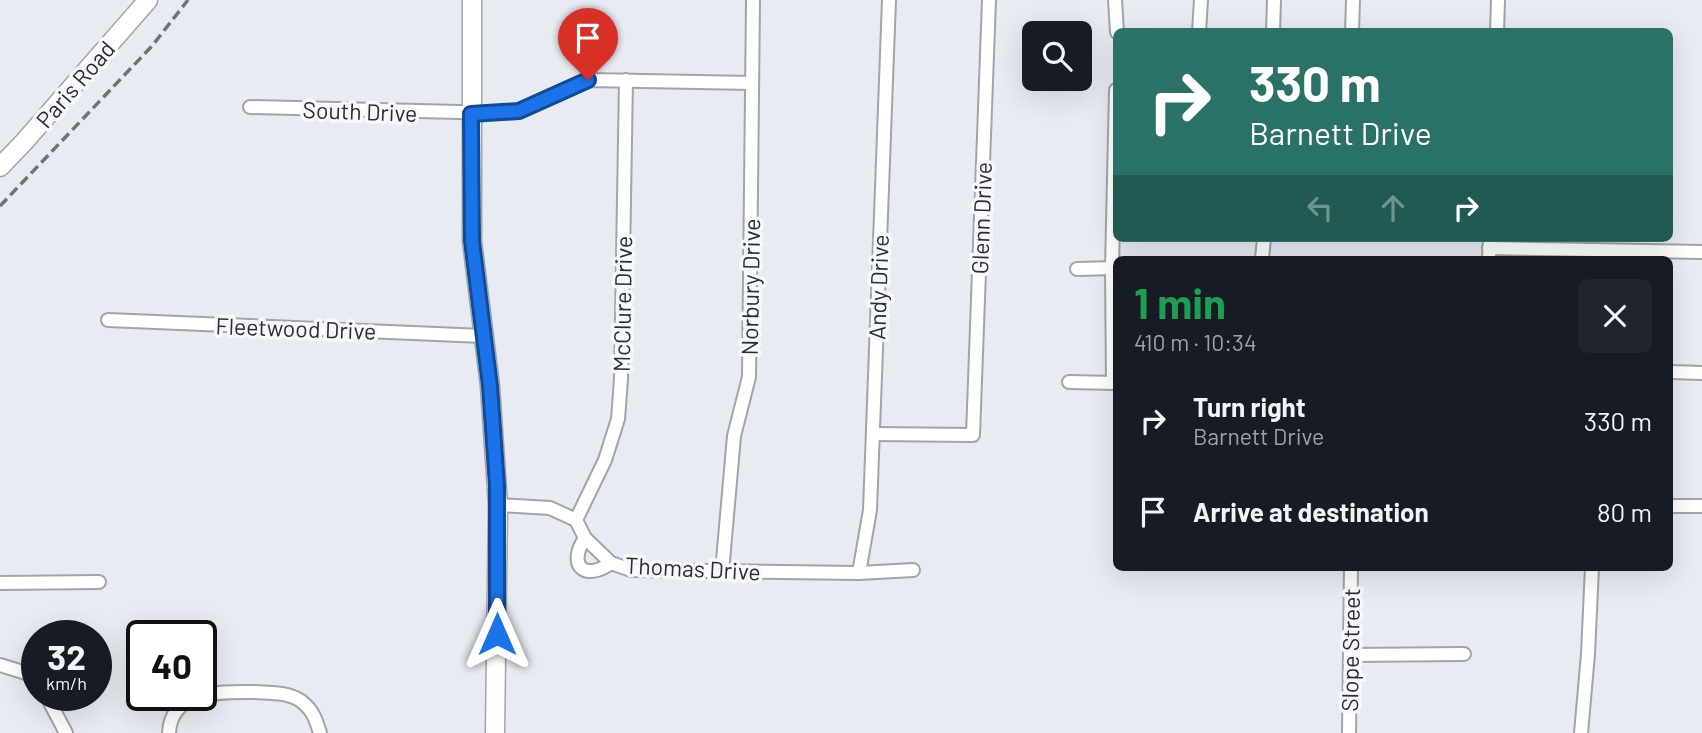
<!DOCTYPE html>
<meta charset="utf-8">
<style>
body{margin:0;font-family:Barlow,sans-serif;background:#20242c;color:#f1f3f6;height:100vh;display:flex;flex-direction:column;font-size:26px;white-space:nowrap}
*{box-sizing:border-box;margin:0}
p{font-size:23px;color:#9ea1a6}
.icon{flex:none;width:38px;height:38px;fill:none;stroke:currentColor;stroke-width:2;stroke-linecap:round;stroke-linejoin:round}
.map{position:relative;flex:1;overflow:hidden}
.side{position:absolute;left:1113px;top:256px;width:560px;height:315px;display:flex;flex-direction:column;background:#171b24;border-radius:10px;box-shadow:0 7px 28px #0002}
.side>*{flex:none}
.top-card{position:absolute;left:1113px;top:28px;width:560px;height:214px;border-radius:10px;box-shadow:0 7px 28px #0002;background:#2a7168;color:#fff;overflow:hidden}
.buttons{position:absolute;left:1022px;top:21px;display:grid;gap:14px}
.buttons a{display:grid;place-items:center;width:70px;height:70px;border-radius:10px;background:#171b24;box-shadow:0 7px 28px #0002;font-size:35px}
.speed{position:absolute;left:21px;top:620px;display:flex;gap:14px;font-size:35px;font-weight:700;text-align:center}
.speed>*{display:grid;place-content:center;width:91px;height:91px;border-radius:50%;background:#171b24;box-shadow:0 7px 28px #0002;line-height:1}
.speed small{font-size:18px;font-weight:400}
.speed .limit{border:4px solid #111;border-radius:10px;background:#fff;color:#111}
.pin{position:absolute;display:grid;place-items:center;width:60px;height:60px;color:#fff;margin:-72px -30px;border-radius:50% 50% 50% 0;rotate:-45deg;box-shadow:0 0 7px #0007}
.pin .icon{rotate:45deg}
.me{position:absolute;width:77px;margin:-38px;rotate:0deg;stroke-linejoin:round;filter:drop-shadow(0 0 5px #0008)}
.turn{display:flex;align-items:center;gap:24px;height:147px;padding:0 21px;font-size:32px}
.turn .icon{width:91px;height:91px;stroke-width:2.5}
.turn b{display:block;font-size:49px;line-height:60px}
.lanes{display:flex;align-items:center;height:66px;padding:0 21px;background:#0003;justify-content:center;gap:35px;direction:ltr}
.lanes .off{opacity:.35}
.round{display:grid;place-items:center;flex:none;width:74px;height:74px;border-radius:10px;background:#20242c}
.headline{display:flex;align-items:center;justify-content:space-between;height:119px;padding:0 21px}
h1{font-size:42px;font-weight:700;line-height:52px;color:#1e9e55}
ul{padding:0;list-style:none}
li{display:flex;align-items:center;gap:21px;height:91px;padding:0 21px}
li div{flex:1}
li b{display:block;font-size:26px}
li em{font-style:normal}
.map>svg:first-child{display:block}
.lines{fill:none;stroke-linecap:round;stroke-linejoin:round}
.street-casing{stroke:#a1a4aa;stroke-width:16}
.secondary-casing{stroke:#a1a4aa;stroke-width:21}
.street{stroke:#fff;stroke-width:12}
.secondary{stroke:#fff;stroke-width:18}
.rail{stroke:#707276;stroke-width:3.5;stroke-dasharray:10 5;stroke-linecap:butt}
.route-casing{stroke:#114b97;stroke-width:18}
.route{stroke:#1a73e8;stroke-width:12}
.labels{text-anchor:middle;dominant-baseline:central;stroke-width:7;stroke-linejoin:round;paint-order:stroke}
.street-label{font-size:23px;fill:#2c2d30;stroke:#f6f8fe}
</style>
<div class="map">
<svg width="1702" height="733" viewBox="0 0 1702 733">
<rect width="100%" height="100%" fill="#e8ebf2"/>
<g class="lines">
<defs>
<g id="street">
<path d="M1115 0 1117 32"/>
<path d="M1199 32 1201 0"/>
<path d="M1273 32 1274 0"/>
<path d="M1352 32 1353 0"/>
<path d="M1497 32 1498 0"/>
<path d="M250 107 500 113 519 111 588 80 752 83"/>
<path d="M1489 248 1702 252"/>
<path d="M1262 259 1264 238"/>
<path d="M1489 259 1490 238"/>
<path d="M1077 269 1116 268"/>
<path d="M108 320 483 336"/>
<path d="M1670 372 1702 373"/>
<path d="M1069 382 1116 383"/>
<path d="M1113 383 1112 268 1116 90"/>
<path d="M873 434 973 435 989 0"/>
<path d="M498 505 550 508 576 520 585 538 611 563 631 570 859 573 913 570"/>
<path d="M1670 506H1702"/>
<path d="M576 520 605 460 618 419 621 379 626 80"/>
<path d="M585 538C567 565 584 582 611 563"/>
<path d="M722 572 734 436 749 377 753 0"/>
<path d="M859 573 870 510 889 0"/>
<path d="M0 583 99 582"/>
<path d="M1350 655 1464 654"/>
<path d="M0 665 26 673 37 682"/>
<path d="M46 695 66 733"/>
<path d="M169 733C171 689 223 692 255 692 271 693 288 692 301 701 313 710 316 720 320 733"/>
<path d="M1349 733 1351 567"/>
<path d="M1581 733 1588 654 1592 567"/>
</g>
<g id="secondary">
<path d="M472 0V241L490 386 498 505 495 733"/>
<path d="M0 167 24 142 148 0"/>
</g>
</defs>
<use href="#street" class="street-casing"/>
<use href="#secondary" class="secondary-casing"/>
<use href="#street" class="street"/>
<use href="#secondary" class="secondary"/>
<path class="rail" d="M0 206 152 46 188 0"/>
</g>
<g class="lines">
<defs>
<path id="route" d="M497 634V486L490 386 472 241 471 114 519 111 588 80"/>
</defs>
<use href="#route" class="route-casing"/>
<use href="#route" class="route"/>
</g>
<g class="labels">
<g class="street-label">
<text transform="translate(75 84) rotate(-49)">Paris Road</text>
<text transform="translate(360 111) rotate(2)">South Drive</text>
<text transform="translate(981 218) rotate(-88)">Glenn Drive</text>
<text transform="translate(750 287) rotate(-89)">Norbury Drive</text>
<text transform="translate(878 287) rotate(-88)">Andy Drive</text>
<text transform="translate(622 304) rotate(-89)">McClure Drive</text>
<text transform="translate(296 328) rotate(2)">Fleetwood Drive</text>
<text transform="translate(693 568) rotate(3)">Thomas Drive</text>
<text transform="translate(1350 650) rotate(-89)">Slope Street</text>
</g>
</g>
</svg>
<div class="buttons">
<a><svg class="icon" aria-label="search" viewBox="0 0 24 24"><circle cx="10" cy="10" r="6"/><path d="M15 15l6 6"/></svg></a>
</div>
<div class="speed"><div>32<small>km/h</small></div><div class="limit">40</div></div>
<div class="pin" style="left:588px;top:80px;background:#d93025"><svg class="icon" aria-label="arrive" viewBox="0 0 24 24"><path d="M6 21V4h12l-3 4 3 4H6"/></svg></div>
<svg class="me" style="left:497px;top:634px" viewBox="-20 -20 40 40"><path d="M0-17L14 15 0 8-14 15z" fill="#1a73e8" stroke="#fff" stroke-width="4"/></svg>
<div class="top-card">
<div class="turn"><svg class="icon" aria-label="right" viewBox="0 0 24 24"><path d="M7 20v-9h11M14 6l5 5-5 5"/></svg><div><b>330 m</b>Barnett Drive</div></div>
<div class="lanes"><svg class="icon off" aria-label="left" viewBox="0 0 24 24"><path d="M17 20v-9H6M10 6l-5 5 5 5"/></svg><svg class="icon off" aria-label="ahead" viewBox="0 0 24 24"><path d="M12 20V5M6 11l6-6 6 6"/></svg><svg class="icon" aria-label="right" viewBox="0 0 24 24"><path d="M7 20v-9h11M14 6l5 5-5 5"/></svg></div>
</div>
<section class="side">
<div class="headline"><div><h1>1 min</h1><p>410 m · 10:34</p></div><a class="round"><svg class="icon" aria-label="close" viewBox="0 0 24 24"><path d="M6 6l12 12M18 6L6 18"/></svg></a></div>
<ul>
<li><svg class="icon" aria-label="right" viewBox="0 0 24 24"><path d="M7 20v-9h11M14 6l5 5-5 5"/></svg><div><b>Turn right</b><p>Barnett Drive</p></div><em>330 m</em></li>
<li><svg class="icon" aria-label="arrive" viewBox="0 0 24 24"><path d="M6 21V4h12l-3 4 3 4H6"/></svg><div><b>Arrive at destination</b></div><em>80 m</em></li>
</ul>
</section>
</div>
